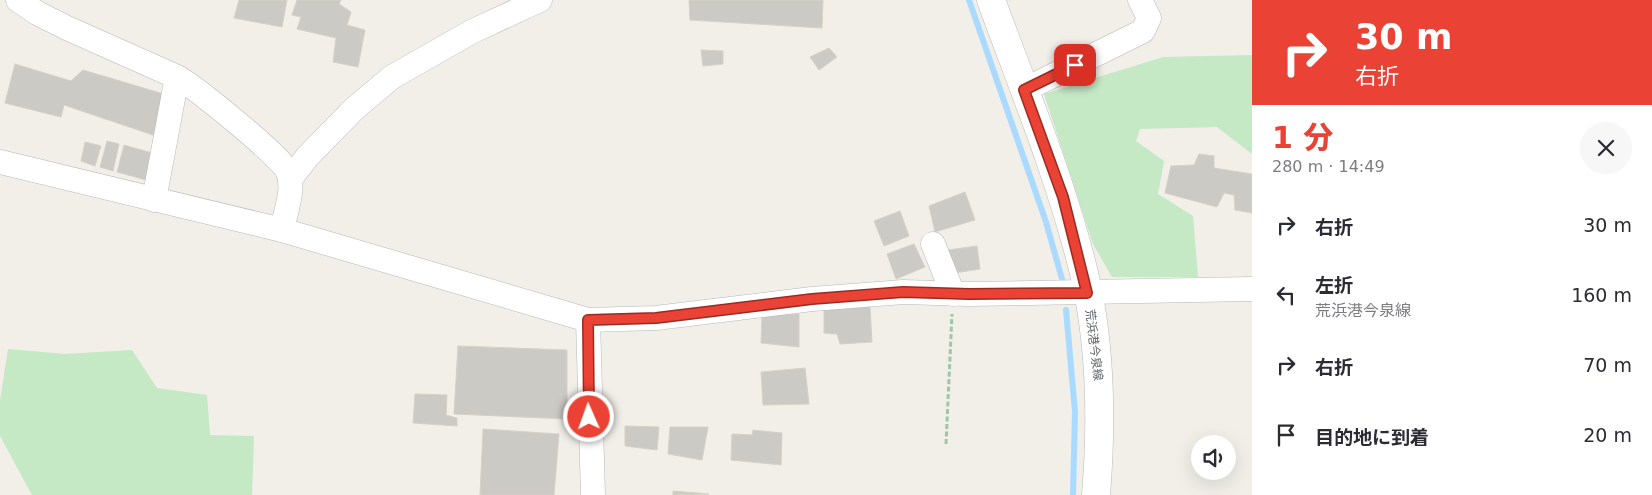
<!DOCTYPE html>
<html lang="ja">
<meta charset="utf-8">
<style>
body{margin:0;font-family:"DejaVu Sans","Noto Sans JP",sans-serif;background:#f7f7f7;color:#2b2b33;height:100vh;display:flex;flex-direction:column;font-size:19px;white-space:nowrap}
*{box-sizing:border-box;margin:0}
p{font-size:16px;color:#7c7c81}
.icon{flex:none;width:28px;height:28px;fill:none;stroke:currentColor;stroke-width:2;stroke-linecap:round;stroke-linejoin:round}
.map{position:relative;flex:1;overflow:hidden}
.sheet{display:flex;flex-direction:column;background:#fff;width:400px}
.sheet>*{flex:none}
.top-card{background:#ea4335;color:#fff;overflow:hidden}
.tools{position:absolute;left:1191px;top:435px;display:grid;gap:10px}
.tools a{display:grid;place-items:center;width:45px;height:45px;border-radius:50%;background:#fff;box-shadow:0 5px 20px #0002;font-size:25px}
.pin{position:absolute;display:grid;place-items:center;width:42px;height:42px;color:#fff;margin:-21px;border-radius:10px;box-shadow:0 2px 8px #0006}
.me{position:absolute;width:55px;margin:-28px;rotate:358deg;stroke-linejoin:round;filter:drop-shadow(0 0 4px #0008)}
.turn{display:flex;align-items:center;gap:18px;height:105px;padding:0 20px;font-size:22px}
.turn .icon{width:65px;height:65px;stroke-width:2.5}
.turn b{display:block;font-size:35px;line-height:42px}
.round{display:grid;place-items:center;flex:none;width:52px;height:52px;border-radius:26px;background:#f7f7f7}
.headline{display:flex;align-items:center;justify-content:space-between;height:85px;padding:0 20px}
h1{font-size:30px;font-weight:800;line-height:38px;color:#ea4335}
ul{padding:0;list-style:none}
li{display:flex;align-items:center;gap:15px;height:70px;padding:0 20px}
li div{flex:1}
li b{display:block;font-size:19px}
li em{font-style:normal}
main{display:flex;flex:1;min-height:0}
.map>svg:first-child{display:block}
.green{fill:#c5e8c5}
.lines{fill:none;stroke-linecap:round;stroke-linejoin:round}
.stream{stroke:#aadaff;stroke-width:6}
.building{fill:#cccac5;stroke:#d6d1c6}
.street-casing{stroke:#b5b8bc;stroke-width:25}
.secondary-casing{stroke:#b6babf;stroke-width:29}
.path{stroke:#9cc7a9;stroke-width:3;stroke-dasharray:5 2.5;stroke-linecap:butt}
.street{stroke:#fff;stroke-width:24}
.secondary{stroke:#fff;stroke-width:28}
.route-casing{stroke:#982c22;stroke-width:12}
.route{stroke:#ea4335;stroke-width:9}
.labels{text-anchor:middle;dominant-baseline:central;stroke-width:5;stroke-linejoin:round;paint-order:stroke}
.street-label{font-size:12px;fill:#5f6368;stroke:#fff}
</style>
<main>
<div class="map">
<svg width="1252" height="495" viewBox="0 0 1252 495">
<rect width="100%" height="100%" fill="#f1efe8"/>
<g class="green">
<path d="M1252 55V154L1217 127 1140 129 1136 141 1164 161 1158 194 1193 216 1198 277H1112L1093 244 1044 94 1163 57Z"/>
<path d="M8 349 65 354 132 350 157 388 207 395 210 435 254 436 252 495H32L0 436V401Z"/>
</g>
<g class="lines">
<g class="stream">
<path d="M969 0 1046 222 1062 279"/>
<path d="M1066 310 1075 412 1073 495"/>
</g>
</g>
<g class="building">
<path d="M239 0H287L282 27 234 18Z"/>
<path d="M297 0H341L339 4 351 12 347 25 365 30 358 67 333 62 336 38 297 29 301 17 292 15Z"/>
<path d="M689 0H823L822 28 690 20Z"/>
<path d="M829 48 837 57 819 70 810 57Z"/>
<path d="M701 50 723 51V64L703 66Z"/>
<path d="M15 64 71 81 83 70 167 95 159 137 64 105 61 117 5 103Z"/>
<path d="M107 141 119 144 113 171 100 167Z"/>
<path d="M85 142 101 146 95 166 81 161Z"/>
<path d="M124 145 152 153 146 180 117 172Z"/>
<path d="M1199 154 1214 156V168L1252 174V213L1235 210 1234 195 1224 193 1217 207 1165 193 1171 166 1194 165Z"/>
<path d="M965 192 975 220 935 232 929 206Z"/>
<path d="M900 211 909 236 884 246 874 221Z"/>
<path d="M914 244 925 267 896 279 887 254Z"/>
<path d="M977 246 980 269 954 273 948 250Z"/>
<path d="M870 306 872 342 840 344 837 334 824 333V309Z"/>
<path d="M799 314V347L761 343 762 315Z"/>
<path d="M458 346 567 350V419L454 414Z"/>
<path d="M805 368 809 404 763 405 761 372Z"/>
<path d="M415 394 447 395 446 415 457 418V426L413 423Z"/>
<path d="M625 426 659 427 657 450 625 446Z"/>
<path d="M670 427H708L702 460 668 454Z"/>
<path d="M483 429 559 434 554 495H480Z"/>
<path d="M753 430 782 433 781 465 731 460 732 434 752 435Z"/>
<path d="M673 491 709 494 673 495Z"/>
</g>
<g class="lines">
<defs>
<g id="street">
<path d="M18 0 37 13 67 28 177 77C195 87 282 157 288 172 295 189 285 213 282 230"/>
<path d="M1024 90 1143 31 1149 18 1140 0"/>
<path d="M0 162 282 230 588 320 656 318 812 299 903 292 969 294 1252 289"/>
<path d="M290 179 308 156 354 109 392 77 473 31 540 0"/>
<path d="M154 200 177 77"/>
<path d="M933 244 953 294"/>
<path d="M588 320 593 495"/>
</g>
<path id="secondary" d="M991 0C1024 90 1061 179 1084 273 1101 345 1102 421 1096 495"/>
</defs>
<use href="#street" class="street-casing"/>
<use href="#secondary" class="secondary-casing"/>
<path class="path" d="M946 444 952 314"/>
<use href="#street" class="street"/>
<use href="#secondary" class="secondary"/>
</g>
<g class="lines">
<defs>
<path id="route" d="M589 417 588 320 656 318 812 299 903 292 969 294 1087 293 1063 197 1024 90 1075 65"/>
</defs>
<use href="#route" class="route-casing"/>
<use href="#route" class="route"/>
</g>
<g class="labels">
<g class="street-label">
<text transform="translate(1094 345) rotate(83)">荒浜港今泉線</text>
</g>
</g>
</svg>
<div class="tools">
<a><svg class="icon" aria-label="sound" viewBox="0 0 24 24"><path d="M4 9h4l5-4v14l-5-4H4zM17 9q2 3 0 6"/></svg></a>
</div>
<div class="pin" style="left:1075px;top:65px;background:#d93025"><svg class="icon" aria-label="arrive" viewBox="0 0 24 24"><path d="M6 21V4h12l-3 4 3 4H6"/></svg></div>
<svg class="me" style="left:589px;top:417px" viewBox="-20 -20 40 40"><circle r="17" fill="#ea4335" stroke="#fff" stroke-width="3"/><path d="M0-11L8 9 0 5-8 9z" fill="#fff"/></svg>
</div>
<section class="sheet">
<div class="top-card">
<div class="turn"><svg class="icon" aria-label="right" viewBox="0 0 24 24"><path d="M7 20v-9h11M14 6l5 5-5 5"/></svg><div><b>30 m</b>右折</div></div>
</div>
<div class="headline"><div><h1>1 分</h1><p>280 m · 14:49</p></div><a class="round"><svg class="icon" aria-label="close" viewBox="0 0 24 24"><path d="M6 6l12 12M18 6L6 18"/></svg></a></div>
<ul>
<li><svg class="icon" aria-label="right" viewBox="0 0 24 24"><path d="M7 20v-9h11M14 6l5 5-5 5"/></svg><div><b>右折</b></div><em>30 m</em></li>
<li><svg class="icon" aria-label="left" viewBox="0 0 24 24"><path d="M17 20v-9H6M10 6l-5 5 5 5"/></svg><div><b>左折</b><p>荒浜港今泉線</p></div><em>160 m</em></li>
<li><svg class="icon" aria-label="right" viewBox="0 0 24 24"><path d="M7 20v-9h11M14 6l5 5-5 5"/></svg><div><b>右折</b></div><em>70 m</em></li>
<li><svg class="icon" aria-label="arrive" viewBox="0 0 24 24"><path d="M6 21V4h12l-3 4 3 4H6"/></svg><div><b>目的地に到着</b></div><em>20 m</em></li>
</ul>
</section>
</main>
